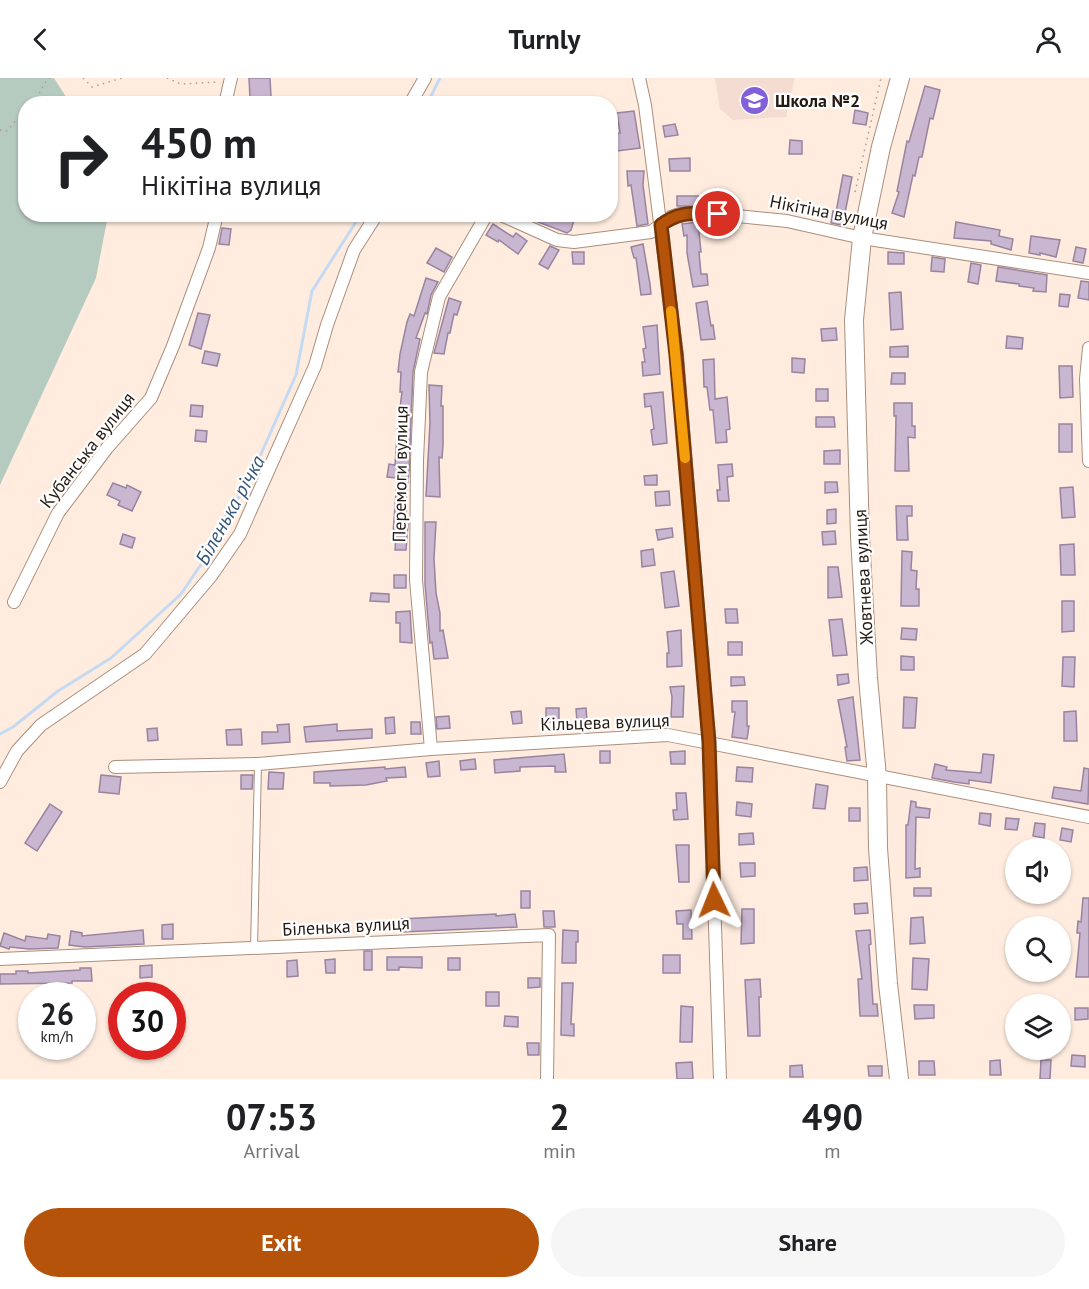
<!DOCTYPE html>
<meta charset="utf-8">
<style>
body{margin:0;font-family:"PT Sans",sans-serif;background:#f6f6f6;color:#202124;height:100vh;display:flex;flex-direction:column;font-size:22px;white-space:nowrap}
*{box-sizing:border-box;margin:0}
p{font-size:20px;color:#757577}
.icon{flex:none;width:33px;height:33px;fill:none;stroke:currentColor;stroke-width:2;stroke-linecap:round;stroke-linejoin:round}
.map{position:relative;height:1001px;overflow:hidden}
.sheet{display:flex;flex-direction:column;background:#fff;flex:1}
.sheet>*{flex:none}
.top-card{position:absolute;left:18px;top:18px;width:600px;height:126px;border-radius:24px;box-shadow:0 2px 4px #0004;background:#fff;color:#202124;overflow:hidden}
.tools{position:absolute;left:1005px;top:760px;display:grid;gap:12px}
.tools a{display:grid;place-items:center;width:66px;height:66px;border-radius:50%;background:#fff;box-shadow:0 2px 4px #0004;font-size:30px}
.speed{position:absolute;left:18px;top:904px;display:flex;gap:12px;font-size:30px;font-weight:700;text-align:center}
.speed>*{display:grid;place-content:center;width:78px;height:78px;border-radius:50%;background:#fff;box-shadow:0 2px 4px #0004;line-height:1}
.speed small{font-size:15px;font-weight:400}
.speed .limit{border:9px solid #d22;background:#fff;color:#111}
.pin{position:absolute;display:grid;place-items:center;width:51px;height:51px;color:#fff;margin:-26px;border:3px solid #fff;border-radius:50%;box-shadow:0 2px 6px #0007}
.me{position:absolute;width:66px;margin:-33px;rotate:358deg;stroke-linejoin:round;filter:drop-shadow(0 0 4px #0008)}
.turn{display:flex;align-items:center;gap:21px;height:126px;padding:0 24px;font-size:27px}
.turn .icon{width:78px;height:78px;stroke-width:2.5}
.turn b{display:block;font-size:42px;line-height:51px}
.eta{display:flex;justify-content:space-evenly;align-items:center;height:102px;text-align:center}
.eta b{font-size:36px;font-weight:600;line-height:42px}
.cta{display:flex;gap:12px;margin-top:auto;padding:12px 24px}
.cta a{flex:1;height:69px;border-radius:36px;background:#b45309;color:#fff;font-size:24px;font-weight:600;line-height:69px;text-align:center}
.cta a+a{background:#f6f6f6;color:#202124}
header{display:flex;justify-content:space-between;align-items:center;height:78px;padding:0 24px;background:#fff;font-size:27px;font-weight:600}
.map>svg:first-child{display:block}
.education{fill:#f5dcd3}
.green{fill:#b6cbc0}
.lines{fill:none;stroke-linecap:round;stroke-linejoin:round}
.stream{stroke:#c4daf2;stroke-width:3}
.building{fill:#c9b6d0;stroke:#98849f;stroke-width:1.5}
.service-casing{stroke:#ab8e7b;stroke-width:8}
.minor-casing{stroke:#ab8e7b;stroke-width:14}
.secondary-casing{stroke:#ab8e7b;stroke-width:20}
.path{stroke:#ad9d92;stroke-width:1.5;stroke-dasharray:1.5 4.5;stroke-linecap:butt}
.service{stroke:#fff;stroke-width:6}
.minor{stroke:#fff;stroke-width:12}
.secondary{stroke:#fff;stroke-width:18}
.route-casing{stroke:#753606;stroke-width:15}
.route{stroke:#b45309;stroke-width:10}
.slow{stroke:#f59e0b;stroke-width:10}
.labels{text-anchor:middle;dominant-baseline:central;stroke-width:4.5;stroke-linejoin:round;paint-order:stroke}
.poi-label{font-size:18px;font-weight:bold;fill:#251a12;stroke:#fff;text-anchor:start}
.street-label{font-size:18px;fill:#251a12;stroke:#fff}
.water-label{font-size:20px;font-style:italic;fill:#345579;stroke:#fff}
</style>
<header><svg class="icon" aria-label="back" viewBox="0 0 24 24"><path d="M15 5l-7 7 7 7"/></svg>Turnly<svg class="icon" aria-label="person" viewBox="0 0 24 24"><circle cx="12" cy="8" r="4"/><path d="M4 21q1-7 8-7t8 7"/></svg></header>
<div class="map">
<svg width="1089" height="1001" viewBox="0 0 1089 1001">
<rect width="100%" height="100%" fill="#ffecdf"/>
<path class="education" d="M715 0H795L786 39 733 42 720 31Z"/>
<path class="green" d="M0 0H54L70 25 26 26V136L108 137 96 200 0 407Z"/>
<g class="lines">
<g class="stream">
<path d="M427 26 440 0"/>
<path d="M0 656 13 649 58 613 111 580 181 516 204 482 219 448 244 412 257 385 296 297 312 213 361 136"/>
</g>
</g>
<g class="building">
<path d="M249 0H270L271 19 250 20Z"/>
<path d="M925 8 940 12 933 41 930 40 922 79H919L915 98 913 97 904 139 892 135 899 114 897 113 907 63 909 64Z"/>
<path d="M855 32 868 35 866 47 853 45Z"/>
<path d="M634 33 640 70 617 73 615 56 620 55 617 35Z"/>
<path d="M675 46 678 57 665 59 663 48Z"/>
<path d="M790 62 802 63V76H789Z"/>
<path d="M690 80V93H670L669 81Z"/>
<path d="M627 93H644L643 107 648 146 637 148 631 107 628 108Z"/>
<path d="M843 97 852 99 845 135 849 136 846 148 831 145 833 133 836 134Z"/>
<rect x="677" y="118" width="22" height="10"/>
<path d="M535 136H555L574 142 571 152 567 155 533 142Z"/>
<path d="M698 144 701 174H699L701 196H707L708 207 693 209 687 175V157L684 158 682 146Z"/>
<path d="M956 144 1000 152 999 158 1013 161 1011 172 991 166V163L954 160Z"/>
<path d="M493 146 513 159 516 155 527 163 518 176 499 162 498 164 486 157Z"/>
<path d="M222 150 231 151 229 167 219 166Z"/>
<path d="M1031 158 1060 162 1056 179 1040 175V177L1029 175Z"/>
<path d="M643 166 650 206 651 216 641 217 636 180H634L631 169Z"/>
<path d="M550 168 559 172 548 191 539 186Z"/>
<path d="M1076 169 1086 171 1083 185 1073 183Z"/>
<path d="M436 170 452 179 444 194 427 185Z"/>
<path d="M572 174H584V186H573Z"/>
<path d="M888 174 904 175V186H888Z"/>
<path d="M932 179 945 181 944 194 931 193Z"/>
<path d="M971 185 981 187 978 206 968 204Z"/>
<path d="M998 189 1047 197 1046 214 1033 213 1034 210 1019 208V206L996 203Z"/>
<path d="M426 200 438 204 431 217 427 236 425 235 416 260 420 261 413 294 409 394 405 427 407 428 405 445 408 446 406 472H395L396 456H393L397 400 387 399 389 386 395 387 398 345 402 314H400L401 294H398L400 276 407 244 410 236 414 238Z"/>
<path d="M1081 203 1089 204V222L1078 220Z"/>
<path d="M901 214 903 251 891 252 889 215Z"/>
<path d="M1060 216 1070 217 1068 229 1059 228Z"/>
<path d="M449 220 461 224 457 237 454 236 450 255H448L444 276 434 275Z"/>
<path d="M707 223 711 248 713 247 715 261 701 262 696 225Z"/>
<path d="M198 235 210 237 201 271 189 267Z"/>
<path d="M657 247 660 296 643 298 642 284H645L643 271 646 270 643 249Z"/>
<path d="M836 250 837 262 822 263 821 251Z"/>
<path d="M1007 258 1023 260 1022 271 1006 270Z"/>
<path d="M908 268V279H890V269Z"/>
<path d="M205 273 220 276 217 288 202 285Z"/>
<path d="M792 280 805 281 804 295 792 294Z"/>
<path d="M714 281 715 321 727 319 730 351 726 352 727 364 716 365 713 332H710L707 309H704L703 282Z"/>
<path d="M1059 288H1072L1073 319 1060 320Z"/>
<path d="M892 295H905V306H891Z"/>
<path d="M429 307 442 308 441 328H443V367L442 380 439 379 440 419 426 418 430 345Z"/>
<rect x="816" y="311" width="12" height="12"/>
<path d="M663 314 667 365 653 367 651 352 654 351 651 328 645 329 644 316Z"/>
<path d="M894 325H912V348H915V360L908 359 909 393H895L896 338H894Z"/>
<path d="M191 327 203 328 202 339 190 338Z"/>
<path d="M816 339H834L835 349H816Z"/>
<rect x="1059" y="346" width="13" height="28"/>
<path d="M196 352 207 353 206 364 195 363Z"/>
<path d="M840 372V386H824V373Z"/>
<path d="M732 386 733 398 727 399 729 423H718L717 412H720L718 387Z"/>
<path d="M657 397V407H645L644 398Z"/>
<path d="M825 404H837L838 414 825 415Z"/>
<path d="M113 405 126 410 127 407 141 414 132 433 118 427 120 423 107 417Z"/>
<path d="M1073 409 1075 439 1062 440 1060 410Z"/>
<path d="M669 413 670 427 656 428 655 414Z"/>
<path d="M896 428H912V438H907L908 462H897Z"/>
<path d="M836 431V445L827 446V432Z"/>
<path d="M425 444H436L434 481 436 515 440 535V553L443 552 448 580 434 581 432 564 430 565 425 506Z"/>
<path d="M672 450 673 459 658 462 656 452Z"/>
<path d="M835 453 836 466 823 467 822 454Z"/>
<path d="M123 456 135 460 132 470 120 466Z"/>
<path d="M1074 466 1075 497H1061L1060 467Z"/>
<path d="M653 471 655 487 642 489 641 473Z"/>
<path d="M902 473 912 474 911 492 917 493 916 511H919V528H901Z"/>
<path d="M828 489H838L842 519 828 520Z"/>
<path d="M674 493 679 528 665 530 661 495Z"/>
<rect x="394" y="497" width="12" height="13"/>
<path d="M371 515 389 516V524L370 523Z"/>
<path d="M1062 523H1074V553L1062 554Z"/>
<path d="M725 531H737L738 545H726Z"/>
<path d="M410 533 412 565 400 564V545H396V534Z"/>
<path d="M842 541 847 577 833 578 829 542Z"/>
<path d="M902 550 917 551 916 562 901 561Z"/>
<path d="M681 552 682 588 667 589V575H669L667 554Z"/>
<rect x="728" y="564" width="14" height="13"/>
<path d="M901 578 914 579V592H901Z"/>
<path d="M1063 579H1075L1074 609 1062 608Z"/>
<path d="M848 596 849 605 838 607 837 597Z"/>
<path d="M731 599H744L745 607 731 608Z"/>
<path d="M684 608 683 639H671L672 619 670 609Z"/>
<path d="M853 619 860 682 847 683 845 669H847L838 622Z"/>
<path d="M904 619 917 620 915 650H903Z"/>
<path d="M732 623H747V648H749L747 661 732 659 735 634H732Z"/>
<rect x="546" y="630" width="13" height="14"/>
<path d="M586 630 587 643 577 644 576 631Z"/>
<path d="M521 633 522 645 513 646 511 634Z"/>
<path d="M1076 633 1077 663H1064V634Z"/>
<path d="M449 638 450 650 437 651 436 639Z"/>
<path d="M394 639 395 655 386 656 385 640Z"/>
<path d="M411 644H420L421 656H411Z"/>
<path d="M289 646 290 664 262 666V654H278L277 647Z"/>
<path d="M337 646V653L372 651V660L306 664 304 649Z"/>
<path d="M157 650 158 662 148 663 147 651Z"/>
<path d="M241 651 242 667H227L226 652Z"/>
<rect x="600" y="673" width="10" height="12"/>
<path d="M685 673V686H671L670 674Z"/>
<path d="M564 676 566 694H555V688L520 689V693L495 695 494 682Z"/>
<path d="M983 676 994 677 991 705 969 702V706L954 704 932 700 935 686 947 689 946 692 981 695Z"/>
<path d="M475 681 476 691 461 692 460 683Z"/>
<path d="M439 683 440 698 428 699 426 685Z"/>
<path d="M385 689V691L405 689 406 699 386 700 387 703 366 707 330 708V705H314V694Z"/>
<path d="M737 689 753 690 752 704 736 703Z"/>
<path d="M1084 690 1089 691 1088 726 1052 720 1054 709 1081 713Z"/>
<path d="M269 694 284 695 283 711H268Z"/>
<path d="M101 697 121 699 119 716 99 714Z"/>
<path d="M241 697H253L252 711H241Z"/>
<path d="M816 706 828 708 825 731 813 730Z"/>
<path d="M676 715H686L688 741 674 742 673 732H677Z"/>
<path d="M911 723 916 724V729L930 731 929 740 916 739 915 791 920 790V799L906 800V747H908Z"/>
<path d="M737 724 752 726 751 739 736 737Z"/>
<path d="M50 726 62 734 37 773 25 765Z"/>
<rect x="849" y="730" width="11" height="13"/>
<path d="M980 735 991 736 990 748 979 746Z"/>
<path d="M1006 740 1019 741 1017 752 1005 751Z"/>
<path d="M1035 745 1045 746 1044 760 1033 758Z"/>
<path d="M1062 750 1073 752 1071 764 1060 762Z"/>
<path d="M753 755 754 766 739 767V756Z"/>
<path d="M676 767H689V804H679Z"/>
<path d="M740 785H755V798L741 799Z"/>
<path d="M867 789 868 802 854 803V790Z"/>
<rect x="914" y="810" width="17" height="8"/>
<rect x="521" y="813" width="9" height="17"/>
<path d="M1083 820H1089V899H1076L1080 855H1077L1078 843 1081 844Z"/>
<path d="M867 825 868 835 855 836 854 826Z"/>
<path d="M742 831H754V865L741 866Z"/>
<path d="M691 832 692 861H683V846H677L676 833Z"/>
<path d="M543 833H554L555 849H544Z"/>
<path d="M496 836V838L515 836 517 849 402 854 401 841Z"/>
<path d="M923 839 925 865 910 866 911 840Z"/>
<path d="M173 846V861H162V847Z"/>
<path d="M143 852 144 866 85 869 69 867 71 853 82 855V858Z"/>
<path d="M563 852 578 853V864H576V885H562Z"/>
<path d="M870 852 871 866 869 867 873 926H877L878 938H860L858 901H862L856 853Z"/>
<path d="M4 855 25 863 26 858 47 861 48 856 60 858 58 870 29 871 10 869 9 871 0 868Z"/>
<rect x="364" y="873" width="8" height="19"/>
<rect x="663" y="877" width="17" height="18"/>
<path d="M387 879H422V890L399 889V892H387Z"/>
<rect x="448" y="880" width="12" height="12"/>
<path d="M913 880 929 881 927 912 912 911Z"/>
<path d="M335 881V895H326L325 882Z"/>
<path d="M297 882 298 898 287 899V883Z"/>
<path d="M152 887V899L140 900V888Z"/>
<path d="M80 890H91L92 903H72V905L0 906V896H16V893H28V895L80 892Z"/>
<path d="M528 900H540V909L528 910Z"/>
<path d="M760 901 761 919H759L760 958H748L745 902Z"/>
<path d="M562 905H573L571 946H574V958L561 957Z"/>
<rect x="486" y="914" width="13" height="14"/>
<path d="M914 927H934V940L915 941Z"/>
<path d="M681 928 693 929 692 964H680Z"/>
<path d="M1075 930H1088V941L1075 942Z"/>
<path d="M505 938 518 939V949L504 948Z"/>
<path d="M527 965H539V977H528Z"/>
<path d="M1072 977 1085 978V989L1071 988Z"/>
<path d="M1000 982 1001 997H990V983Z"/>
<path d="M1041 982H1051L1050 1001H1040Z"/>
<path d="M919 983H934L935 997H919Z"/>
<path d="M692 984 693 1001H677L676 985Z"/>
<path d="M802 987 803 999H790V988Z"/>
<path d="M868 988H882V998H869Z"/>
</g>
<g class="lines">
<defs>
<path id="service" d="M254 871 258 686"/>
<g id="minor">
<path d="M639 0 645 27 677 277 709 664 720 1001"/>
<path d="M225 26 231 0"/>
<path d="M410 26 425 0"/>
<path d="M499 136 557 162 574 164 651 154 671 139 680 136H718L787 143 862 160 1089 195"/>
<path d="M1089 270 1086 301 1089 383"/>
<path d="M14 524 58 435 107 370 151 320 173 268 209 170 217 136"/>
<path d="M431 671 416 502 417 382 421 294 439 219 487 136"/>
<path d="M115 689 258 686 431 671 668 657 1089 739"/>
<path d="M0 704 17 673 41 647 145 576 211 498 240 456 315 288 327 247 354 172 377 136"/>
<path d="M0 881 549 857 547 1001"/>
</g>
<path id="secondary" d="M899 1001 888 906 878 770 877 699 868 600 860 459 854 242 862 160 881 69 900 0"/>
</defs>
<use href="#service" class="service-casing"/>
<use href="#minor" class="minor-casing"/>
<use href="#secondary" class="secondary-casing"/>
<g class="path">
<path d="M83 0 92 9 122 0"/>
<path d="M167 0 181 6 218 4"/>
<path d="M34 26 44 6 50 0"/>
<path d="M0 52 7 53 16 42 26 35"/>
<path d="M855 114 881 0"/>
</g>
<use href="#service" class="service"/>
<use href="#minor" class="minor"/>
<use href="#secondary" class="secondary"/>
</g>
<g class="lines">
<defs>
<path id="route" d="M714 822 709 664 676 277 661 147C680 132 695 136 718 136"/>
</defs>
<use href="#route" class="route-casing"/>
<use href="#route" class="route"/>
<path class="slow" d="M671 233 685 380"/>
</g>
<defs>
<symbol id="school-disc" viewBox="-11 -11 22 22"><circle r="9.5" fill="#8360da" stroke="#fff"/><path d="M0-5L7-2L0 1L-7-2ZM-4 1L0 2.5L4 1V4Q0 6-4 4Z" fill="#fff"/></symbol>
</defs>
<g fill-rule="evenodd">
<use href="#school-disc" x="738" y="6" width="33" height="33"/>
</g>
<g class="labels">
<g class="poi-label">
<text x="775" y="22">Школа №2</text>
</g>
<g class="street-label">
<text transform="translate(829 134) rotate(11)">Нікітіна вулиця</text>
<text transform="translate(87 372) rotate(-52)">Кубанська вулиця</text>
<text transform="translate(400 396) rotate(-89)">Перемоги вулиця</text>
<text transform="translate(863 499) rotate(-93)">Жовтнева вулиця</text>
<text transform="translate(605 644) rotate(-2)">Кільцева вулиця</text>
<text transform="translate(346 848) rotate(-3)">Біленька вулиця</text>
</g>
<g class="water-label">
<text transform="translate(230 432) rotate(-61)">Біленька річка</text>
</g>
</g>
</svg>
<div class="tools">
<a><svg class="icon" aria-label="sound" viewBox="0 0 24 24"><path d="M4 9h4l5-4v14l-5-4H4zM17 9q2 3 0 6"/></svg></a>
<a><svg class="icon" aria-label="search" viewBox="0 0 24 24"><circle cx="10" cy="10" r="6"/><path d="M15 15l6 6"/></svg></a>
<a><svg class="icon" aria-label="layers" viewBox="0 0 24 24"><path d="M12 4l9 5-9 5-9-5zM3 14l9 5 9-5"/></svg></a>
</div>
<div class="speed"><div>26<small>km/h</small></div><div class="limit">30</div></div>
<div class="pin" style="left:718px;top:136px;background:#d93025"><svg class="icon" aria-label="arrive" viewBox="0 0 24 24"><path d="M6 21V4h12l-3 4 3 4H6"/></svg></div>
<svg class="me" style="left:714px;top:822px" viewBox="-20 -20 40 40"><path d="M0-17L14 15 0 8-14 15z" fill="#b45309" stroke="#fff" stroke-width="4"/></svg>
<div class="top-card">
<div class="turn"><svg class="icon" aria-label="right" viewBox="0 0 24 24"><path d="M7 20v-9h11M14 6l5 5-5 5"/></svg><div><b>450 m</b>Нікітіна вулиця</div></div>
</div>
</div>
<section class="sheet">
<div class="eta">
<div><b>07:53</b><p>Arrival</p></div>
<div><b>2</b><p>min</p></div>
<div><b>490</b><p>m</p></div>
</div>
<div class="cta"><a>Exit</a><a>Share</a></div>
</section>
